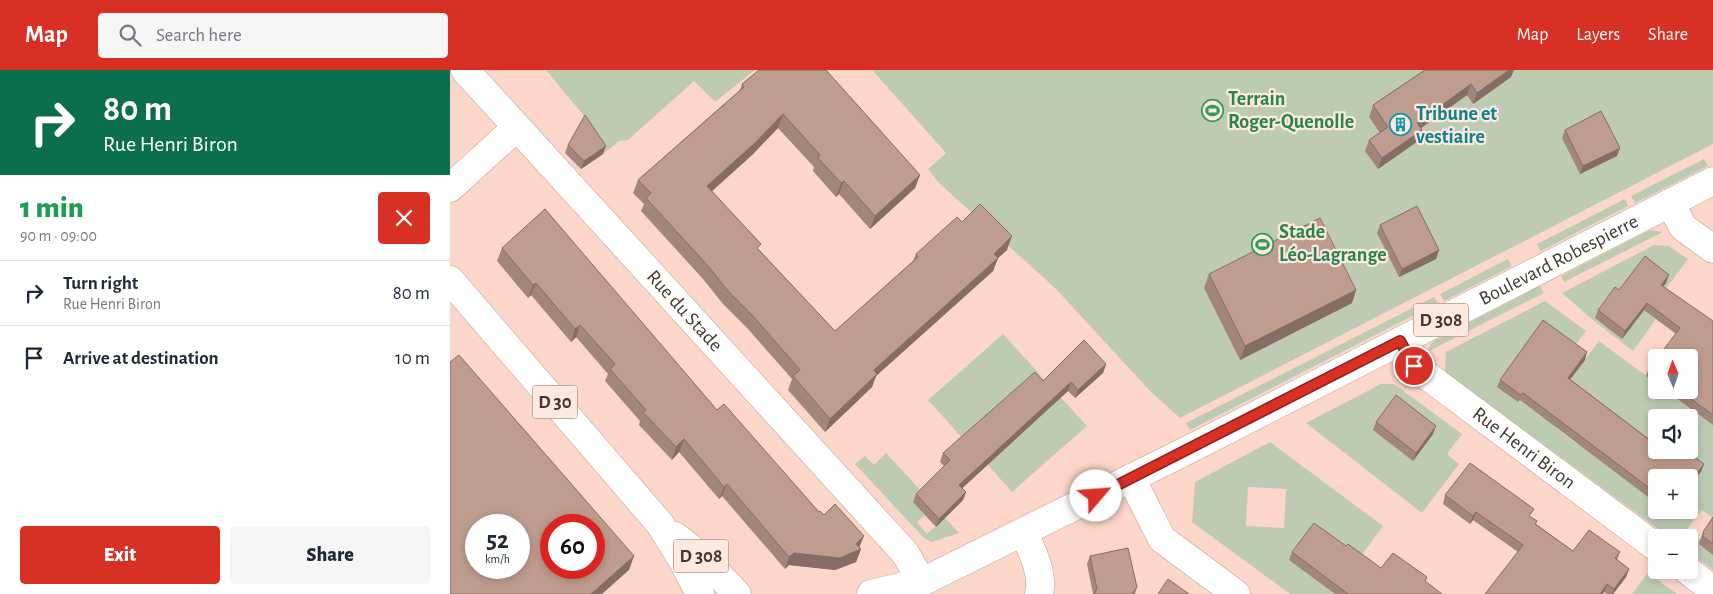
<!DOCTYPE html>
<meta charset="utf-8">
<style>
body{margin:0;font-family:"Alegreya Sans",sans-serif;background:#f6f6f7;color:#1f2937;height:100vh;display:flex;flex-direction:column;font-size:19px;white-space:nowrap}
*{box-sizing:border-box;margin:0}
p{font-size:16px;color:#747a83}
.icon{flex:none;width:28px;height:28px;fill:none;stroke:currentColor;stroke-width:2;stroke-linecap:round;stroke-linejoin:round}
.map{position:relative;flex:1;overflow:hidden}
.details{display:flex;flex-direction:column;background:#fff;width:450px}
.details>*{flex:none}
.hud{background:#0b6e4f;color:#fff;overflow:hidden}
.needle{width:32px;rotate:358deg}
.buttons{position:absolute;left:1198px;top:279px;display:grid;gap:10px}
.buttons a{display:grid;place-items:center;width:50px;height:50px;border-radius:5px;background:#fff;box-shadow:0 2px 8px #0003;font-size:25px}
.speed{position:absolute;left:15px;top:444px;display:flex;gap:10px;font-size:25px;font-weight:700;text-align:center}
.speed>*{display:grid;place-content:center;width:65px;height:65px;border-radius:50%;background:#fff;box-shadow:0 2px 8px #0003;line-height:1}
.speed small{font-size:12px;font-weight:400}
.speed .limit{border:8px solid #d22;background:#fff;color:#111}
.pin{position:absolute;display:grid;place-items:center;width:42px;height:42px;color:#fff;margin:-21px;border:2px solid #fff;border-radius:50%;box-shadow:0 1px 5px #0007}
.me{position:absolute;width:55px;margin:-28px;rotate:63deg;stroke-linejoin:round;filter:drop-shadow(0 0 4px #0008)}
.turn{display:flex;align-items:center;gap:18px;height:105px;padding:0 20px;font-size:22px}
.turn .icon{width:65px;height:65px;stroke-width:2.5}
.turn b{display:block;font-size:35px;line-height:42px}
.round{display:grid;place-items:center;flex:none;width:52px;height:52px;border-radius:5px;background:#f6f6f7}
.head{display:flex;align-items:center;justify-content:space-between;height:85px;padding:0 20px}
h1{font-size:30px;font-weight:800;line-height:38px;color:#1e9e55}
.primary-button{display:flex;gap:10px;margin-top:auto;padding:10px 20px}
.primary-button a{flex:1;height:58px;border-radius:5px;background:#d93025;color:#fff;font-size:20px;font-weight:800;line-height:58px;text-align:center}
.primary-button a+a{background:#f6f6f7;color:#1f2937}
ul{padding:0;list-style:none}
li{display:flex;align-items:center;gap:15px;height:65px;padding:0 20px;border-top:1px solid #e0e1e3}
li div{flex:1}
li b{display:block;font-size:19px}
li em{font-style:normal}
header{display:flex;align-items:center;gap:30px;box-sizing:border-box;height:70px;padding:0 25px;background:#d93025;color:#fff}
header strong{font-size:24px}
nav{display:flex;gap:28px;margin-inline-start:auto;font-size:18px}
.search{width:350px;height:45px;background:#f6f6f7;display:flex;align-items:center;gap:12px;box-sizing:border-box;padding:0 18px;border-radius:5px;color:#747a83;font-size:19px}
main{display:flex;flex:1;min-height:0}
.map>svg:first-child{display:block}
.green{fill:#becbb3;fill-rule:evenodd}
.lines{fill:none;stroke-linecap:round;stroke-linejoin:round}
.minor-casing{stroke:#bf9c8f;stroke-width:29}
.tertiary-casing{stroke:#bf9c8f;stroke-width:29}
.primary-casing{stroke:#bf9c8f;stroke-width:29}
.minor{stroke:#fff;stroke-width:28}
.tertiary{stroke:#fff;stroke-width:28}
.primary{stroke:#fff;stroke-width:28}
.wall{fill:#a3867a}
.shaded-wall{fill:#856d63}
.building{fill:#be9c8e;stroke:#856d63;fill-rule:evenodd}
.route-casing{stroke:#8d1f18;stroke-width:12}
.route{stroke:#d93025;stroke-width:9}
.labels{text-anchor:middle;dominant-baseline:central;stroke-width:4.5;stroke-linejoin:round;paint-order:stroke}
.shield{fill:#fee8df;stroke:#7c6c65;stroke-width:1}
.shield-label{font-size:19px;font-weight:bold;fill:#453731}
.leisure-label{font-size:20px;font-weight:bold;fill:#27864d;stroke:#fee8df;text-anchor:start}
.culture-label{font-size:20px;font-weight:bold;fill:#0d838f;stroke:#fee8df;text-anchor:start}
.street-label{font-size:20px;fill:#453731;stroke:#fee8df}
</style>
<header>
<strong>Map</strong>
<div class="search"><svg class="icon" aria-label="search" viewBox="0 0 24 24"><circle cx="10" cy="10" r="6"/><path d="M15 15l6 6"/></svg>Search here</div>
<nav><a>Map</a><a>Layers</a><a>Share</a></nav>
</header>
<main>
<section class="details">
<div class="hud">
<div class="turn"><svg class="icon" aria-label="right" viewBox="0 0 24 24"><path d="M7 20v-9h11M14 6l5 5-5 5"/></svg><div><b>80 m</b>Rue Henri Biron</div></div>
</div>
<div class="head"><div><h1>1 min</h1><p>90 m · 09:00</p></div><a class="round" style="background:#d93025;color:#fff"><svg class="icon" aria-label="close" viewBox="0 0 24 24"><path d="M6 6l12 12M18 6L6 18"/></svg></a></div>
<ul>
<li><svg class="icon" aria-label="right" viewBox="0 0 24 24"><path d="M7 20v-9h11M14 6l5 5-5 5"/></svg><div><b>Turn right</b><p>Rue Henri Biron</p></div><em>80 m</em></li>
<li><svg class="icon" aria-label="arrive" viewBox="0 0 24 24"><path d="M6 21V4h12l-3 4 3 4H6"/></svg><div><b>Arrive at destination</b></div><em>10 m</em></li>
</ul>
<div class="primary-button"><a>Exit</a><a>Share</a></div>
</section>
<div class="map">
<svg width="1263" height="524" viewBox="0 0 1263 524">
<rect width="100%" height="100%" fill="#fcd7c9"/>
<g class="green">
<path d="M96 0H305L265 32 244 11 178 70 169 71 153 84 131 99 115 83 135 47Z"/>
<path d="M422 0H1263V74L730 348 700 321 606 219 489 113 478 99 496 83Z"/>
<path d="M1254 89 1258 96 1185 133 1181 126Z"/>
<path d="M1175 129 1178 136 1091 181 1087 174Z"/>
<path d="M1200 160 1213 162 1114 212 1111 206Z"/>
<path d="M1204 175 1219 176 1238 189 1198 243 1206 249 1183 281 1144 251 1112 223ZM1160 223 1170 230 1155 242 1149 237Z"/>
<path d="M1058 189 1062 196 994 231 990 224Z"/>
<path d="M1090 216 1094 223 979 281 980 275 985 270Z"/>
<path d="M984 227 988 233 740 360 736 353Z"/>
<path d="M1095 231 1136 261 1118 285 1131 295 1149 271 1206 313V320H1215L1263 355V448L1252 440 1237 459 1251 471 1263 485V500L1239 482V468L1219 467 995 302 996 282ZM1120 336 1169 404 1146 387 1130 371 1127 374 1105 357ZM1206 348H1239V380H1206ZM1251 402 1239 418V440H1222L1220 443 1216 440H1206V408Z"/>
<path d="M553 264 637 356 562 422 538 395 555 378 514 370 478 330Z"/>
<path d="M931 314H944L1012 364 997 384 1009 394 972 443 856 353Z"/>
<path d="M820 372 933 456 883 524H840L742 452 745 412ZM798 417 836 419 834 458 796 456Z"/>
<path d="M436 383 473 423 464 432 475 445 467 452 477 464 495 448 509 463 482 472 474 468 405 394 415 386 424 395Z"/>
<path d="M1198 503 1227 524H1182Z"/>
</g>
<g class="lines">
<defs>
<g id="minor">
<path id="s1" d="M15 0 455 483 472 512"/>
<path d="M0 118 67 57"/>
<path d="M1220 133 1233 157 1263 179"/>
<path id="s2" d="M950 271 964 296 1206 477"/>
<path d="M681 408 712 469 786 524"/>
<path d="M1237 500 1263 520"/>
</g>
<path id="tertiary" d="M574 463C582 481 594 504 589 524"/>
<g id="primary">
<path d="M0 210 210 454 233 491 250 524"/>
<path d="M225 466 253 488 287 524"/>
<path d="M421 524 472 512"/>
<path id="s3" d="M458 524 472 512 740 379 1263 111"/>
</g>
</defs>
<use href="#minor" class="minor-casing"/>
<use href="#tertiary" class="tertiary-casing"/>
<use href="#primary" class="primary-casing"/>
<use href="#minor" class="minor"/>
<use href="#tertiary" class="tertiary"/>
<use href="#primary" class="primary"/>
</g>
<g class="wall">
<path d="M975 0 1061 7 1023 34 1017 25 971 58 972 60 968 71 928 99 915 81 919 70 930 63 919 47 923 35Z"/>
<path d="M292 14 470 105 465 118 420 159 389 124 386 127 363 101 364 97 328 58 302 85 262 121 309 180 385 261 463 191 466 184 512 152 557 180 548 188 543 201 426 306 422 317 375 362 338 320 342 309 298 259 273 234 253 209 191 141 194 134 183 123 188 110 290 20Z"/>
<path d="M1115 60 1167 86 1130 104 1112 68Z"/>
<path d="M118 75 153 84 131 99 115 83Z"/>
<path d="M930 155 989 180 986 189 949 207 927 163Z"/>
<path d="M52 178 267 340 369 442 410 478 411 479 406 492 385 500 339 495 335 499 272 426 269 429 229 382 222 390 189 355 190 351 155 311 158 304 126 267 121 272 81 225 78 228 47 191Z"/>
<path d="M759 204 906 220 902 233 790 290 754 218Z"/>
<path d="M1216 213 1213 217 1263 251V355L1215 320H1239L1226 264 1194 240 1172 269 1145 248 1148 240 1169 220Z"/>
<path d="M1206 289V313L1196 306 1199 298Z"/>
<path d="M1135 290 1120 309 1223 387 1254 394 1251 402 1206 408V433L1070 330 1068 332 1047 317 1050 310Z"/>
<path d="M656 294 653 303 625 328 618 321 512 418 516 422 513 430 486 457 463 432 466 424 494 396 490 392 493 383 593 311Z"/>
<path d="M926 352 983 364 963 391 923 360Z"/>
<path d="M995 425 1081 447 1087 451 1086 454 1123 481 1170 482 1167 490 1179 499 1176 507 1163 524H1157L1154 522 1068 482 1023 450 1020 454 993 434Z"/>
<path d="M1216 440H1227L1223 445Z"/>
<path d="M1263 447V485L1249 474 1253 462Z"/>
<path d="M896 476 931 498 992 524H885L839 490 842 482Z"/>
<path d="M640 486 687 517 685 524H643L637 494Z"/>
</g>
<g class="shaded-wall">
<path d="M1059 0H1064L1061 7 1023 34 1027 23Z"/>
<path d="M1021 14 1017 25 963 64 967 53Z"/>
<path d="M333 44 328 58 302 85 252 130 257 116Z"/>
<path d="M972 60 968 71 928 99 932 88Z"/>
<path d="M156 76 153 84 131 99 134 91Z"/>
<path d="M1170 78 1167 86 1130 104 1133 96Z"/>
<path d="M470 105 465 118 420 159 425 146Z"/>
<path d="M394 111 389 124 386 127 391 113Z"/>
<path d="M562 166 557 180 548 188 543 201 426 306 422 317 375 362 380 349 424 300Z"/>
<path d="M989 180 986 189 949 207 952 199Z"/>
<path d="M1219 205 1216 213 1208 223 1211 215Z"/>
<path d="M86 213 81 225 78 228 83 215Z"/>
<path d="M906 220 902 233 790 290 795 276Z"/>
<path d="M1197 233 1194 240 1172 269 1175 261Z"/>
<path d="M130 255 126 267 121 272 125 259Z"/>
<path d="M1137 282 1135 290 1116 315 1118 308Z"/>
<path d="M656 294 653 303 625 328 628 320Z"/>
<path d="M621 312 618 321 506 424 509 415Z"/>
<path d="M986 356 983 364 963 391 966 383Z"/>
<path d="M234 369 229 382 222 390 226 377Z"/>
<path d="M1254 394 1251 402 1239 418V414Z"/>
<path d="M277 414 272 426 269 429 274 417Z"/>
<path d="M516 422 513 430 486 457 489 449Z"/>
<path d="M1026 442 1023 450 1020 454 1023 446Z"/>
<path d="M414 466 409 478 411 479 406 492 385 500 339 495 335 499 339 487 344 483 406 474Z"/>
<path d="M184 486 179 500 152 524H141Z"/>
<path d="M1179 499 1176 507 1163 524H1162L1164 519Z"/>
<path d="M1157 514 1154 522 1153 524H1150Z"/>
</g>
<g class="building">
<path d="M309 0H376L470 105 425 146 394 111 391 113 368 88 370 85 333 44 306 72 257 116 311 174 307 178 385 261 468 187 466 184 507 147 512 152 530 134 562 166 544 184 548 188 424 300 427 304 380 349 343 306 350 300 303 246 278 221 258 196 196 128 201 123 188 110 294 17 292 14Z"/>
<path d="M975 0H1059L1027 23 1021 14 967 53 972 60 932 88 919 70 938 57 923 35Z"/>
<path d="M1151 41 1170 78 1133 96 1115 60Z"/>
<path d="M135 45 156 76 134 91 118 75Z"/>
<path d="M967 136 989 180 952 199 930 155Z"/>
<path d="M95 139 267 340 274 334 369 442 370 441 374 445 385 434 414 466 406 474 411 479 390 488 344 483 339 487 277 414 274 417 234 369 226 377 193 342 196 340 160 299 165 294 130 255 125 259 86 213 83 215 52 178Z"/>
<path d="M870 148 906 220 795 276 759 204Z"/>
<path d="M1195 186 1219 205 1211 215 1263 251V345L1229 320H1239V288H1207L1230 258 1197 233 1175 261 1148 240 1165 217 1169 220Z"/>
<path d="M1093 250 1137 282 1118 308 1206 375V380H1213L1223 387 1228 380H1235L1254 394 1239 414V408H1206V423L1073 323 1071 325 1050 310Z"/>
<path d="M634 270 656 294 628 320 621 312 509 415 516 422 489 449 466 424 500 390 493 383 585 302 593 311Z"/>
<path d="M9 285 184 486 141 524H0V292ZM26 455H69V498H26ZM101 455H144V498H101Z"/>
<path d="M1206 289V304L1199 298Z"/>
<path d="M946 325 986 356 966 383 926 352Z"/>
<path d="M1020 393 1084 439 1079 446 1087 451 1085 454 1123 481 1139 460 1170 482 1165 488 1179 499 1164 519 1157 514 1150 524H1035L1073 475 1026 442 1023 446 995 425Z"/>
<path d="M1263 447V474L1252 466 1254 463 1253 462Z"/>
<path d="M864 453 896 476 898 474 931 498 943 483 977 507 975 511 992 524H898L842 482Z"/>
<path d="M678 478 687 517 682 524H644L647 519 640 486Z"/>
<path d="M718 509 739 524H708Z"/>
</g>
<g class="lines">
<defs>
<path id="route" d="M646 426 950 271 964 296"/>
</defs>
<use href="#route" class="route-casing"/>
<use href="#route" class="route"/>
</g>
<defs>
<symbol id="stadium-ring" viewBox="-11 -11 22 22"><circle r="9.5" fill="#fee8df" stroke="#2e9e5b" stroke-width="1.5"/><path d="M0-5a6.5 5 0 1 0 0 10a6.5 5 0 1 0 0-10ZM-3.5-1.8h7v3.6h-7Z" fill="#2e9e5b"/></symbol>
<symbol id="building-ring" viewBox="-11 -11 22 22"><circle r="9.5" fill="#fee8df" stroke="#0f9aa8" stroke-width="1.5"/><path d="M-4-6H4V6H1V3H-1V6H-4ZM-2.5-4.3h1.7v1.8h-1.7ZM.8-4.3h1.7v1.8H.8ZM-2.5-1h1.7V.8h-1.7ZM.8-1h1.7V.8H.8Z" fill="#0f9aa8"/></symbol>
</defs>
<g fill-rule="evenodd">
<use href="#stadium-ring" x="750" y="28" width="25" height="25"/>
<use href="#building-ring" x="938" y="42" width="25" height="25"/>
<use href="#stadium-ring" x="800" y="162" width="25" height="25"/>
</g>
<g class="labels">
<g class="shield">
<rect x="963.5" y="233.5" width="55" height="33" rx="4"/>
<rect x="82.5" y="315.5" width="45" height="33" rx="4"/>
<rect x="223.5" y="469.5" width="55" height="33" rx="4"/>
</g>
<g class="shield-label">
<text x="991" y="250">D 308</text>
<text x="105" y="332">D 30</text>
<text x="251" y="486">D 308</text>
</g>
<g class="leisure-label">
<text x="778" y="29">Terrain<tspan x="778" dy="23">Roger-Quenolle</tspan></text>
<text x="829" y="162">Stade<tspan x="829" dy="23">Léo-Lagrange</tspan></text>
</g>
<g class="culture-label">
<text x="966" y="44">Tribune et<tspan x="966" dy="23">vestiaire</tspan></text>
</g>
<g class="street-label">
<text stroke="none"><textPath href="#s3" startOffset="732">Boulevard Robespierre</textPath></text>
<text stroke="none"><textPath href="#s1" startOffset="326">Rue du Stade</textPath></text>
<text stroke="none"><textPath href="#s2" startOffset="166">Rue Henri Biron</textPath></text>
</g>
</g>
</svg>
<div class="buttons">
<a><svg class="needle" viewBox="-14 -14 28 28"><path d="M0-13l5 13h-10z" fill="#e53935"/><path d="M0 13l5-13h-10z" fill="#747a83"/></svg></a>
<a><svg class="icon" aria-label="sound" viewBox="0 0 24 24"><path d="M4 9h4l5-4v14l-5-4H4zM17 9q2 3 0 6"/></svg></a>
<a>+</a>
<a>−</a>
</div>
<div class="speed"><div>52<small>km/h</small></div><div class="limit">60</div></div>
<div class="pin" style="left:964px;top:296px;background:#d93025"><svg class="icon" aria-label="arrive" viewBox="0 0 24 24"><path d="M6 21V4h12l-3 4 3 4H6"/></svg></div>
<svg class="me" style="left:646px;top:426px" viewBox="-20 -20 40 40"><circle r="19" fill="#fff"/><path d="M0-13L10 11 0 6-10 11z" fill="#d93025"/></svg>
</div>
</main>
